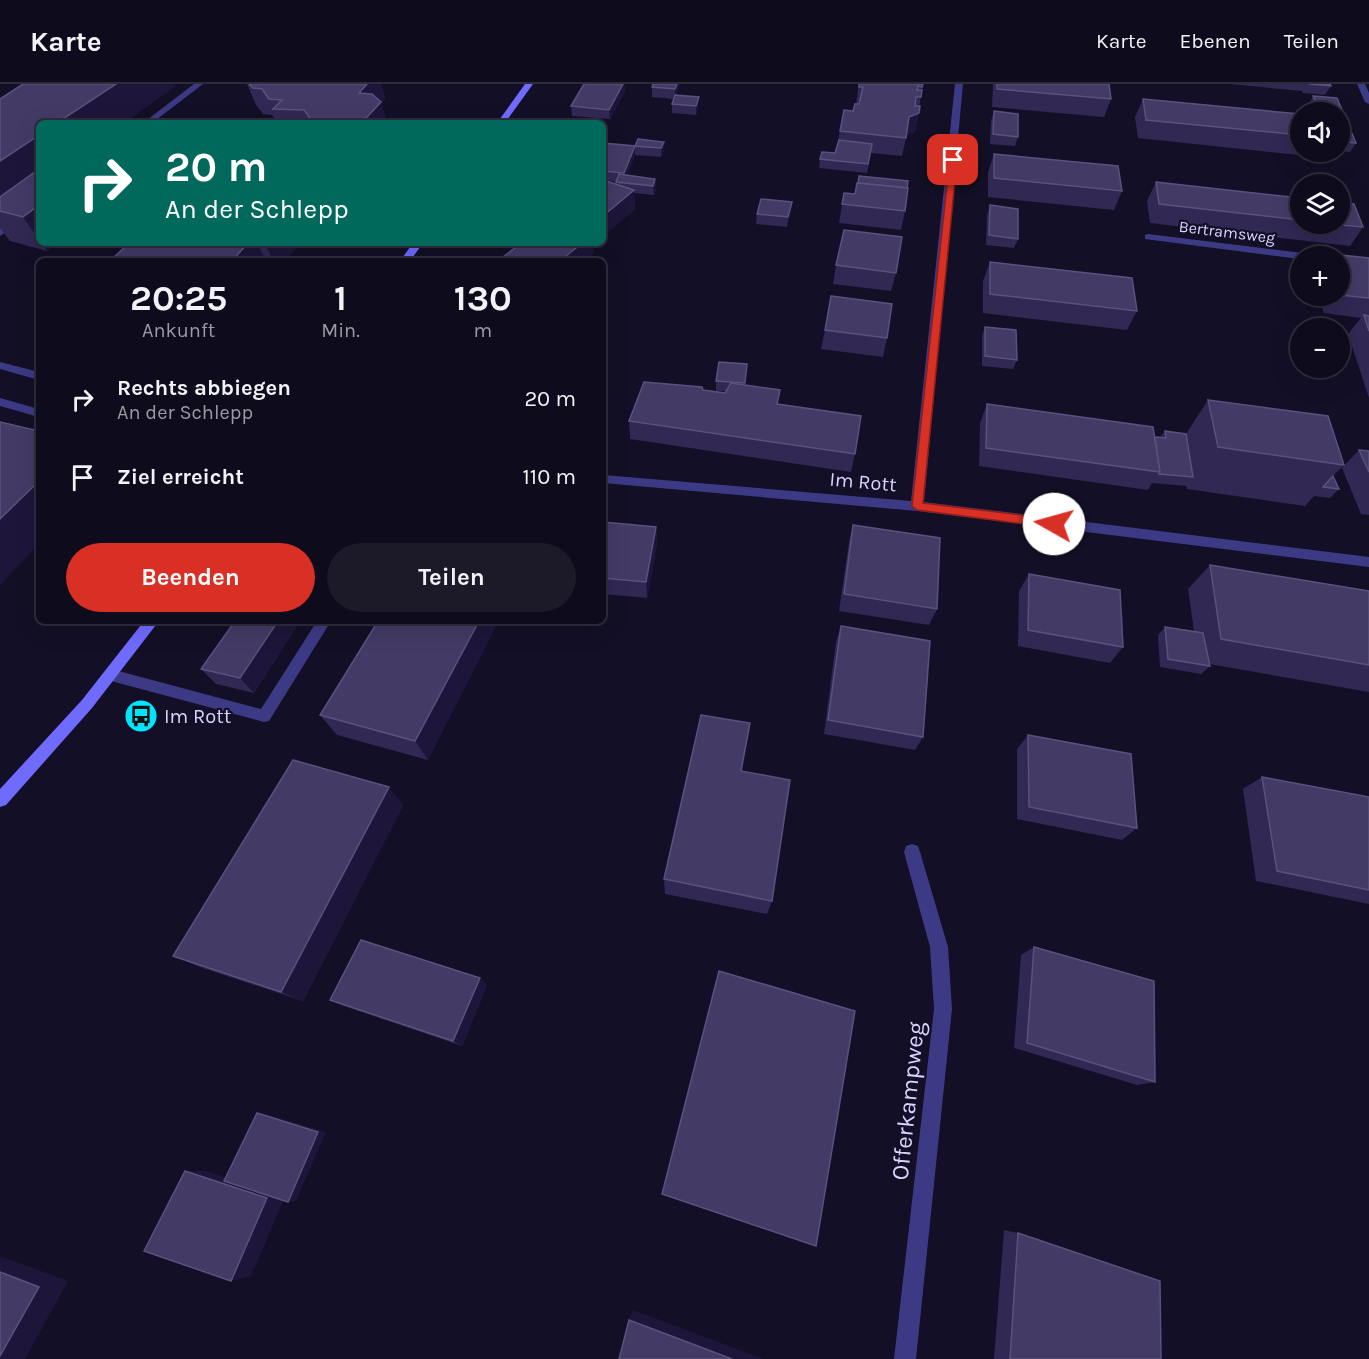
<!DOCTYPE html>
<html lang="de">
<meta charset="utf-8">
<style>
body{margin:0;font-family:Karla,sans-serif;background:#1c1929;color:#f1f3f6;height:100vh;display:flex;flex-direction:column;font-size:22px;white-space:nowrap}
*{box-sizing:border-box;margin:0}
p{font-size:20px;color:#9b9ba3}
.icon{flex:none;width:33px;height:33px;fill:none;stroke:currentColor;stroke-width:2;stroke-linecap:round;stroke-linejoin:round}
.map{position:relative;flex:1;overflow:hidden}
.panel{position:absolute;left:36px;top:174px;width:570px;height:366px;display:flex;flex-direction:column;background:#0e0b1c;border-radius:9px;box-shadow:0 6px 24px #0002,0 0 0 2px #2e2b3b}
.panel>*{flex:none}
.hud{position:absolute;left:36px;top:36px;width:570px;height:126px;border-radius:9px;box-shadow:0 6px 24px #0002,0 0 0 2px #2e2b3b;background:#00695c;color:#fff;overflow:hidden}
.fabs{position:absolute;left:1290px;top:18px;display:grid;gap:12px}
.fabs a{display:grid;place-items:center;width:60px;height:60px;border-radius:50%;background:#0e0b1c;box-shadow:0 6px 24px #0002,0 0 0 2px #2e2b3b;font-size:30px}
.pin{position:absolute;display:grid;place-items:center;width:51px;height:51px;color:#fff;margin:-26px;border-radius:12px;box-shadow:0 3px 9px #0006}
.me{position:absolute;width:66px;margin:-33px;rotate:277deg;stroke-linejoin:round;filter:drop-shadow(0 0 4px #0008)}
.turn{display:flex;align-items:center;gap:21px;height:126px;padding:0 30px;font-size:27px}
.turn .icon{width:78px;height:78px;stroke-width:2.5}
.turn b{display:block;font-size:42px;line-height:51px}
.eta{display:flex;justify-content:space-evenly;align-items:center;height:102px;text-align:center}
.eta b{font-size:36px;font-weight:700;line-height:42px}
.primary-button{display:flex;gap:12px;margin-top:auto;padding:12px 30px}
.primary-button a{flex:1;height:69px;border-radius:36px;background:#d93025;color:#fff;font-size:24px;font-weight:700;line-height:69px;text-align:center}
.primary-button a+a{background:#1c1929;color:#f1f3f6}
ul{padding:0;list-style:none}
li{display:flex;align-items:center;gap:18px;height:78px;padding:0 30px}
li div{flex:1}
li b{display:block;font-size:22px}
li em{font-style:normal}
header{display:flex;align-items:center;gap:36px;box-sizing:border-box;height:84px;padding:0 30px;background:#0e0b1c;border-bottom:2px solid #2e2b3b}
header strong{font-size:28px}
nav{display:flex;gap:33px;margin-inline-start:auto;font-size:21px}
.map>svg:first-child{display:block}
.lines{fill:none;stroke-linecap:round;stroke-linejoin:round}
.service{fill:#3d3a85;fill-rule:evenodd}
.minor{fill:#3d3a85;fill-rule:evenodd}
.tertiary{fill:#3d3a85;fill-rule:evenodd}
.secondary{fill:#6f6bff;fill-rule:evenodd}
.wall{fill:#312854;fill-rule:evenodd}
.shaded-wall{fill:#1d163a}
.building{fill:#433a66;stroke:#5a527e;stroke-width:1.5}
.route{fill:#d93025;stroke:#8d1f18;stroke-width:1.5}
.labels{text-anchor:middle;dominant-baseline:central;stroke-width:4.5;stroke-linejoin:round;paint-order:stroke}
.far-street-label{font-size:16px;fill:#d9d4ff;stroke:#130f26}
.street-label{font-size:20px;fill:#d9d4ff;stroke:#130f26}
.poi-label{font-size:20px;fill:#d9d4ff;stroke:#130f26;text-anchor:start}
.near-street-label{font-size:24px;fill:#d9d4ff;stroke:#130f26}
</style>
<header>
<strong>Karte</strong>
<nav><a>Karte</a><a>Ebenen</a><a>Teilen</a></nav>
</header>
<div class="map">
<svg width="1369" height="1275" viewBox="0 0 1369 1275">
<rect width="100%" height="100%" fill="#130f26"/>
<g class="lines">
<g class="service">
<path d="M1148 150 1303 169 1308 172H1300V175L1145 155V151Z"/>
<path d="M317 537H331L269 637 264 638 111 597 106 595 104 591 106 587 111 585 261 625Z"/>
</g>
<g class="minor">
<path d="M194 0H203L152 39H143Z"/>
<path d="M955 0H963L924 418 1369 473V483L917 427 603 399V391L911 417Z"/>
<path d="M1357 0H1365L1369 9V20L1365 18Z"/>
<path d="M39 117V124L0 152V145Z"/>
<path d="M912 760 918 762 920 768 948 863 952 925 916 1275H894L934 925 930 863 904 768 906 762Z"/>
</g>
<g class="tertiary">
<path d="M0 278 39 288V296L0 285Z"/>
<path d="M0 314 39 325V333L0 322Z"/>
</g>
<g class="secondary">
<path d="M525 0H533L505 39H497Z"/>
<path d="M413 159H423L410 177H400Z"/>
<path d="M144 537H159L92 624 6 721 0 723V705L82 616Z"/>
</g>
</g>
<g class="wall">
<path d="M247 0H381L385 15 381 19 387 39H278L272 31 263 30 256 21Z"/>
<path d="M584 0H624L625 7 610 35 572 32 571 22Z"/>
<path d="M653 0H680L676 12 698 22 696 31 672 29V20L674 15 652 13V3Z"/>
<path d="M859 0H923L915 48 907 50 902 72 871 69 867 89 819 84 820 75 835 69 840 47 853 27 856 20Z"/>
<path d="M993 0H1109L1111 15 1104 33 992 23Z"/>
<path d="M1230 0H1330L1331 2 1325 11 1303 9 1302 7Z"/>
<path d="M175 3 39 39V159H57L47 167 10 157 0 144V15Z"/>
<path d="M1313 12 1337 14 1356 59 1350 68 1340 67V28H1310L1308 22Z"/>
<path d="M1143 15 1300 30V68H1332L1327 74 1138 54 1135 33Z"/>
<path d="M994 27 1018 53 1015 62 990 60 991 37Z"/>
<path d="M664 58V67L661 73 635 71 627 91 655 95 656 105 654 111 634 109 635 125 603 152V59L635 62ZM603 96 616 98V100Z"/>
<path d="M994 70 1122 107 1114 126 988 113V88Z"/>
<path d="M1156 98 1300 114V140H1340L1363 143 1350 162 1150 139 1147 117Z"/>
<path d="M844 109 905 127 901 146 839 139Z"/>
<path d="M792 118 787 143 756 140 757 130Z"/>
<path d="M990 121 1018 155 1014 164 986 161 987 131Z"/>
<path d="M127 159H300L285 177H110L128 160Z"/>
<path d="M1323 169 1369 174V314L1348 250 1361 234 1324 229 1318 212H1340V172H1321Z"/>
<path d="M990 178 1137 227 1127 246 983 229V197Z"/>
<path d="M836 181 896 189 891 207 833 200Z"/>
<path d="M985 243 1017 276 1013 285 982 282V252Z"/>
<path d="M825 246 887 254 883 273 821 265Z"/>
<path d="M747 280 745 301 778 320 855 370 851 388 630 355 629 337 703 306 725 309 726 307H716V297Z"/>
<path d="M1208 316 1344 381 1333 392 1339 405 1330 414 1314 412 1305 422 1187 405 1186 402 1152 399 1148 406 979 382 980 339 987 320 1160 353 1165 347 1186 350Z"/>
<path d="M1359 366 1369 367V431L1361 430 1342 384Z"/>
<path d="M603 438 656 443 657 460 647 514 603 510Z"/>
<path d="M853 441 937 525 929 541 839 527 849 458Z"/>
<path d="M1210 481 1369 507V608L1209 580 1210 582 1201 590 1160 583 1158 551 1165 543 1194 547 1188 505Z"/>
<path d="M1029 490 1123 563 1110 579 1018 562 1019 507Z"/>
<path d="M235 537H300L254 609 216 600 201 585Z"/>
<path d="M378 537 428 676 337 651 320 631Z"/>
<path d="M841 542 923 653 915 666 824 650 836 558Z"/>
<path d="M750 639 742 687 772 817 767 830 665 810 664 795Z"/>
<path d="M1028 651 1137 744 1122 756 1017 735V665Z"/>
<path d="M1262 693 1369 713V820L1256 797 1243 705Z"/>
<path d="M403 721 303 917 200 883 173 872Z"/>
<path d="M1034 863 1155 998 1137 1001 1014 964 1021 871Z"/>
<path d="M487 901 462 962 344 922 330 916Z"/>
<path d="M1004 1146 1018 1149 1161 1275H994Z"/>
</g>
<g class="shaded-wall">
<path d="M116 0H174L175 3 124 39H57Z"/>
<path d="M367 0H381L385 15 381 19 387 39H351L359 9Z"/>
<path d="M623 0H624L625 7 610 35 609 26Z"/>
<path d="M677 0H680V1L675 15V5Z"/>
<path d="M699 13 698 22 696 31V22Z"/>
<path d="M919 29 915 48 905 51 909 33Z"/>
<path d="M39 51V100L0 127V77Z"/>
<path d="M664 58V67L661 73V64Z"/>
<path d="M635 62V72L624 98V89Z"/>
<path d="M655 95 656 105 654 111 653 102Z"/>
<path d="M634 106 635 125 603 152V132Z"/>
<path d="M792 118 791 128 787 143 788 133Z"/>
<path d="M39 121V156L23 133Z"/>
<path d="M41 159H57L47 167Z"/>
<path d="M248 159H257L266 177H232Z"/>
<path d="M265 159H300L285 177H273Z"/>
<path d="M582 159H595L593 161 594 169 585 177H560Z"/>
<path d="M39 397V460L0 501V435Z"/>
<path d="M656 443 657 460 647 514 646 498Z"/>
<path d="M278 537H300L254 609 240 594Z"/>
<path d="M479 537H499L428 676 415 657Z"/>
<path d="M750 639 747 659 738 706 741 687Z"/>
<path d="M389 703 403 721 303 917 281 908Z"/>
<path d="M480 894 487 901 462 962 453 957Z"/>
<path d="M257 1029 266 1030 326 1048 296 1117 288 1118Z"/>
<path d="M185 1087H206L285 1113 251 1192 231 1197Z"/>
<path d="M0 1172 68 1197 25 1275H0Z"/>
<path d="M633 1226 763 1275H732L629 1236Z"/>
</g>
<g class="building">
<path d="M23 0H116L57 39H39V51L0 77V15Z"/>
<path d="M249 0H367L359 9 372 10 381 18 367 33 351 39H332L312 37 304 26 273 25 282 16 269 15 262 5 253 4Z"/>
<path d="M584 0H623L609 26 571 22Z"/>
<path d="M653 0H677L675 5 652 3Z"/>
<path d="M859 0H923L922 3 918 2 917 6H922L921 13H916L915 22H920L919 29 909 33 906 54 840 47 844 26 853 27 855 20H859L863 3H859Z"/>
<path d="M997 0H1109L1111 15 997 5Z"/>
<path d="M1309 0H1330L1331 2Z"/>
<path d="M675 11 699 13 696 22 672 20Z"/>
<path d="M1313 12 1337 14 1356 59 1340 57V28H1320Z"/>
<path d="M1143 15 1300 30V51L1146 36Z"/>
<path d="M994 27 1018 30V53L993 50Z"/>
<path d="M638 55 664 58 661 64 635 62Z"/>
<path d="M839 56 872 60 868 80 820 75 822 68 835 69Z"/>
<path d="M603 59 635 62 624 89 603 87Z"/>
<path d="M994 70 1118 82 1122 107 994 94Z"/>
<path d="M39 85V121L23 133 0 127V113Z"/>
<path d="M619 90 655 95 653 102 616 98Z"/>
<path d="M859 92 908 97 907 104 858 99Z"/>
<path d="M603 96 634 106 603 132Z"/>
<path d="M1156 98 1300 114V136L1159 120Z"/>
<path d="M857 99 908 104 905 127 842 120 844 109 855 110Z"/>
<path d="M761 115 792 118 788 133 757 130Z"/>
<path d="M1340 119 1354 120 1363 143 1328 140H1340Z"/>
<path d="M990 121 1018 125V155L989 151Z"/>
<path d="M844 146 902 153 896 189 836 181Z"/>
<path d="M129 159H248L232 177H110Z"/>
<path d="M521 159H582L560 177H498Z"/>
<path d="M1323 169 1369 174V214L1340 211V172H1325Z"/>
<path d="M990 178 1132 194 1137 227 990 210Z"/>
<path d="M831 212 892 220 887 254 825 246Z"/>
<path d="M1364 231 1369 232V247Z"/>
<path d="M985 243 1016 246 1017 276 985 272Z"/>
<path d="M719 278 747 280 745 299 716 297Z"/>
<path d="M644 298 702 303 703 306 725 309 731 299 780 306 777 320 861 332 855 370 629 337Z"/>
<path d="M1208 316 1328 332 1344 381 1218 363Z"/>
<path d="M987 320 1153 343 1160 388 986 364Z"/>
<path d="M0 338 39 347V397L0 435Z"/>
<path d="M1165 347 1186 350 1193 393 1159 390 1160 388 1155 353 1166 354Z"/>
<path d="M1359 366 1369 367V388Z"/>
<path d="M1333 392 1339 405 1323 403Z"/>
<path d="M603 438 656 443 646 498 603 494Z"/>
<path d="M853 441 940 454 937 525 844 510Z"/>
<path d="M1210 481 1369 507V581L1221 555Z"/>
<path d="M1029 490 1120 506 1123 563 1028 546Z"/>
<path d="M235 537H278L240 594 201 585Z"/>
<path d="M378 537H479L415 657 320 631Z"/>
<path d="M841 542 930 557 923 653 828 636Z"/>
<path d="M1165 543 1203 549 1210 582 1168 575Z"/>
<path d="M701 631 750 639 741 687 790 696 772 817 664 795Z"/>
<path d="M1028 651 1131 670 1137 744 1029 723Z"/>
<path d="M293 676 389 703 281 908 173 872Z"/>
<path d="M1262 693 1369 713V806L1277 787Z"/>
<path d="M361 856 480 894 453 957 330 916Z"/>
<path d="M1034 863 1154 897 1155 998 1027 959Z"/>
<path d="M719 887 855 927 816 1162 662 1110Z"/>
<path d="M257 1029 318 1048 288 1118 224 1097Z"/>
<path d="M185 1087 267 1114 231 1197 144 1167Z"/>
<path d="M1018 1149 1160 1197 1161 1275H1010Z"/>
<path d="M0 1188 39 1203 0 1272Z"/>
<path d="M629 1236 732 1275H619Z"/>
</g>
<path class="route" d="M950 74 957 76 923 419 1054 435 1059 440 1054 444 917 426 912 422Z"/>
<defs>
<symbol id="bus-disc" viewBox="-11 -11 22 22"><circle r="9.5" fill="#00e5ff" stroke="#130f26"/><path d="M-5-6H5V4H4V6H2V4H-2V6H-4V4H-5ZM-3.5-4V0h7V-4ZM-3.5 1.2v1.5H-2V1.2ZM2 1.2v1.5H3.5V1.2Z" fill="#111"/></symbol>
</defs>
<g fill-rule="evenodd">
<use href="#bus-disc" x="122" y="613" width="38" height="38"/>
</g>
<g class="labels">
<g class="far-street-label">
<text transform="translate(1227 148) rotate(7)">Bertramsweg</text>
</g>
<g class="street-label">
<text transform="translate(863 398) rotate(5)">Im Rott</text>
</g>
<g class="poi-label">
<text x="164" y="632">Im Rott</text>
</g>
<g class="near-street-label">
<text transform="translate(908 1017) rotate(-84)">Offerkampweg</text>
</g>
</g>
</svg>
<div class="fabs">
<a><svg class="icon" aria-label="sound" viewBox="0 0 24 24"><path d="M4 9h4l5-4v14l-5-4H4zM17 9q2 3 0 6"/></svg></a>
<a><svg class="icon" aria-label="layers" viewBox="0 0 24 24"><path d="M12 4l9 5-9 5-9-5zM3 14l9 5 9-5"/></svg></a>
<a>+</a>
<a>−</a>
</div>
<div class="pin" style="left:953px;top:76px;background:#d93025"><svg class="icon" aria-label="arrive" viewBox="0 0 24 24"><path d="M6 21V4h12l-3 4 3 4H6"/></svg></div>
<svg class="me" style="left:1054px;top:440px" viewBox="-20 -20 40 40"><circle r="19" fill="#fff"/><path d="M0-13L10 11 0 6-10 11z" fill="#d93025"/></svg>
<div class="hud">
<div class="turn"><svg class="icon" aria-label="right" viewBox="0 0 24 24"><path d="M7 20v-9h11M14 6l5 5-5 5"/></svg><div><b>20 m</b>An der Schlepp</div></div>
</div>
<section class="panel">
<div class="eta">
<div><b>20:25</b><p>Ankunft</p></div>
<div><b>1</b><p>Min.</p></div>
<div><b>130</b><p>m</p></div>
</div>
<ul>
<li><svg class="icon" aria-label="right" viewBox="0 0 24 24"><path d="M7 20v-9h11M14 6l5 5-5 5"/></svg><div><b>Rechts abbiegen</b><p>An der Schlepp</p></div><em>20 m</em></li>
<li><svg class="icon" aria-label="arrive" viewBox="0 0 24 24"><path d="M6 21V4h12l-3 4 3 4H6"/></svg><div><b>Ziel erreicht</b></div><em>110 m</em></li>
</ul>
<div class="primary-button"><a>Beenden</a><a>Teilen</a></div>
</section>
</div>
